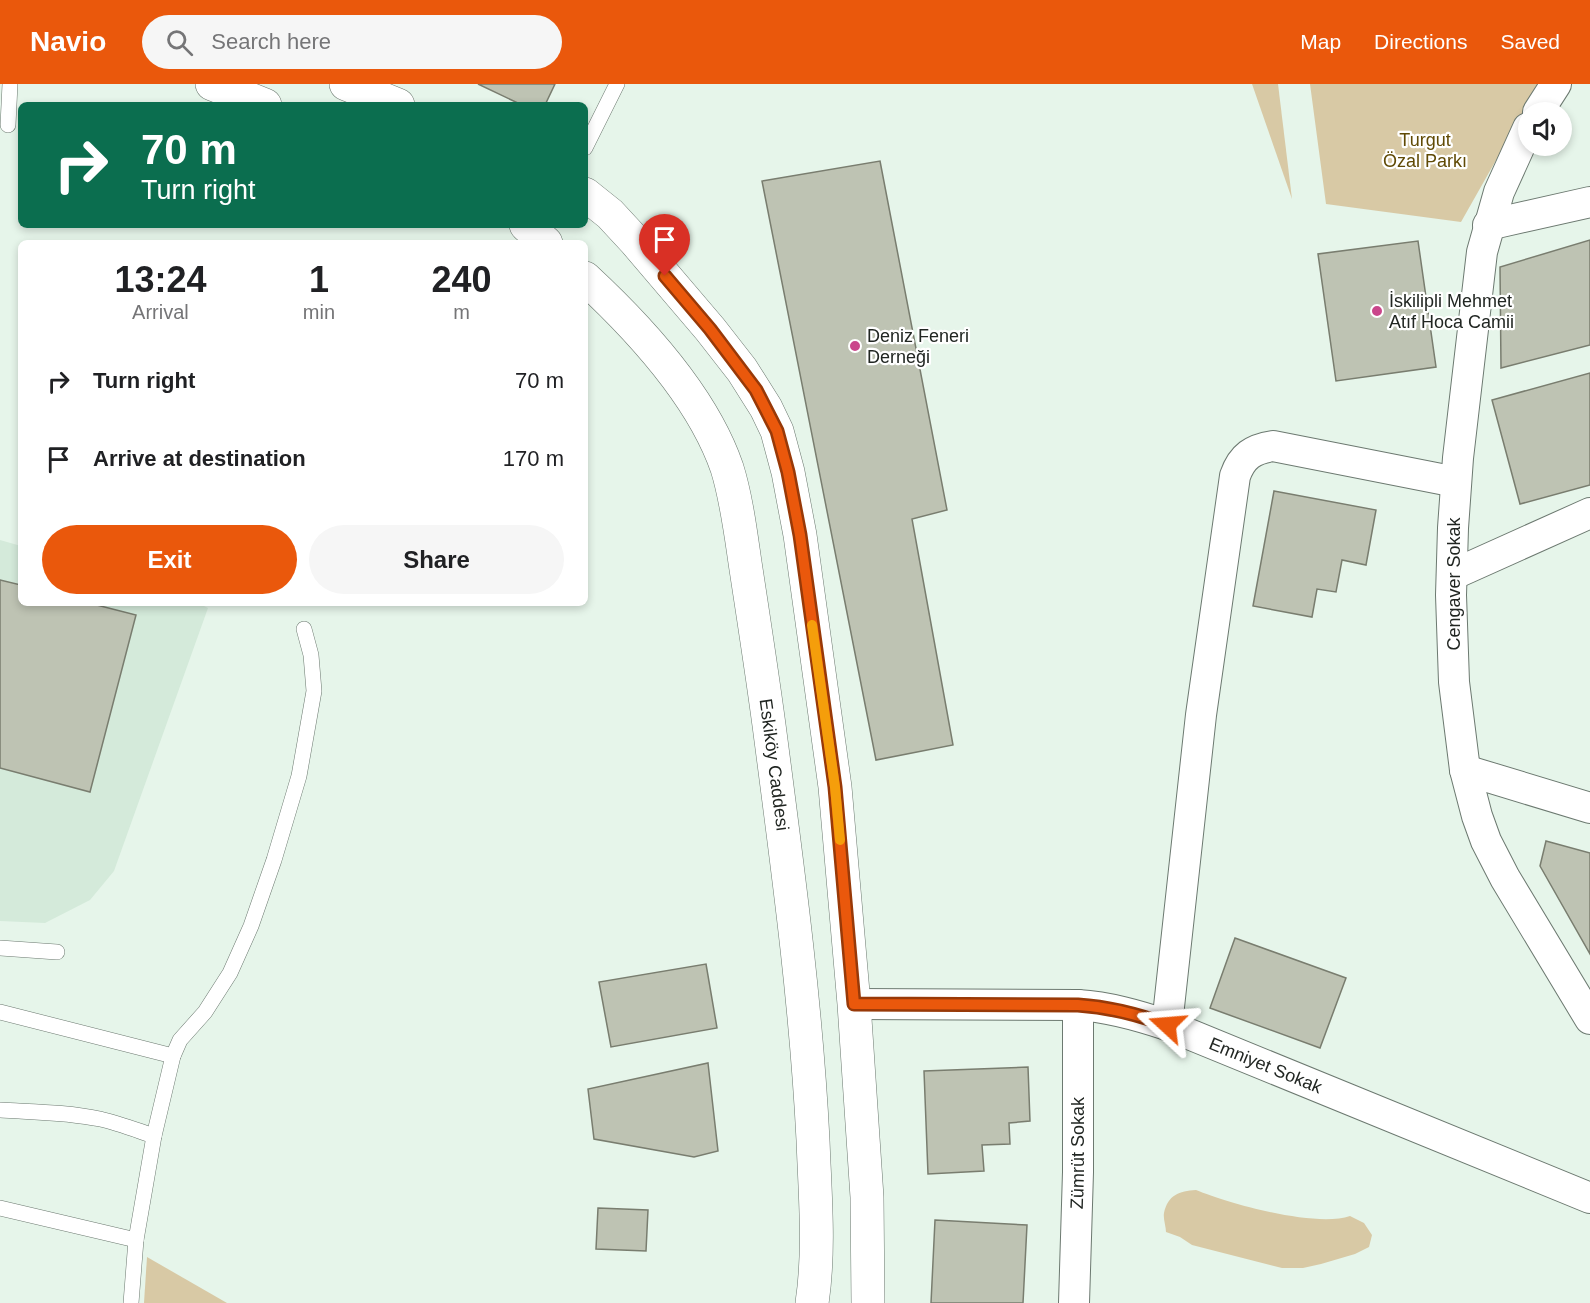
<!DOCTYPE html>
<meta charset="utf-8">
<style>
body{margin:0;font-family:Helvetica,sans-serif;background:#f6f6f6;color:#202124;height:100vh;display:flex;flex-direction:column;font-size:22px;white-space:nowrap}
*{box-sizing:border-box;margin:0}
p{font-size:20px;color:#757577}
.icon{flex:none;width:33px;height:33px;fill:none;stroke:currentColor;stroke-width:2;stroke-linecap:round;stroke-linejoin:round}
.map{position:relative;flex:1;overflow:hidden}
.details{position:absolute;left:18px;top:156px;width:570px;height:366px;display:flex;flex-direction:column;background:#fff;border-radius:9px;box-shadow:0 3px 9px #0003}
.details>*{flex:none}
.top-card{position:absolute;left:18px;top:18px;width:570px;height:126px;border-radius:9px;box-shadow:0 3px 9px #0003;background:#0b6e4f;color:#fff;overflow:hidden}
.fabs{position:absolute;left:1518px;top:18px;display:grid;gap:12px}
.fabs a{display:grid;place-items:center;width:54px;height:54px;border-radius:50%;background:#fff;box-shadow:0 3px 9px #0003;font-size:30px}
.pin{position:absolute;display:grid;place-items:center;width:51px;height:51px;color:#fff;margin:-62px -26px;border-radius:50% 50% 50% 0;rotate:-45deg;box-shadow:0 0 6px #0007}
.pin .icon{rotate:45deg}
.me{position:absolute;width:66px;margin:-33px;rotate:289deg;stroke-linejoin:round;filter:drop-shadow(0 0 4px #0008)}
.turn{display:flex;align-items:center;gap:21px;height:126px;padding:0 24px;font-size:27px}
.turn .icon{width:78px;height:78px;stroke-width:2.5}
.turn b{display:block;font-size:42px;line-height:51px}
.eta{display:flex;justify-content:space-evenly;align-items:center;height:102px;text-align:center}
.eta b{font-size:36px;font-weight:700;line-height:42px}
.primary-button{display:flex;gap:12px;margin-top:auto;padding:12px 24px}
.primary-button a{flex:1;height:69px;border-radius:36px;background:#ea580c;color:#fff;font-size:24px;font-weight:700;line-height:69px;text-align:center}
.primary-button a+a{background:#f6f6f6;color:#202124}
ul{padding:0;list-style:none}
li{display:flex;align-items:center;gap:18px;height:78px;padding:0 24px}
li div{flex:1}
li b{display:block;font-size:22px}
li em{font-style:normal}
header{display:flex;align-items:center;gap:36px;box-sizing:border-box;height:84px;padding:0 30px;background:#ea580c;color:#fff}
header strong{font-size:28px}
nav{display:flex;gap:33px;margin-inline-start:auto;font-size:21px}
.search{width:420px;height:54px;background:#f6f6f6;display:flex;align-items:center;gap:15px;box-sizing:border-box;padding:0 21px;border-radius:33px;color:#757577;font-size:22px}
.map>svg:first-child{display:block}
.built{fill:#d4eada}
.green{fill:#d8c9a5}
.building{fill:#bec3b3;stroke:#797d6f;stroke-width:1.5}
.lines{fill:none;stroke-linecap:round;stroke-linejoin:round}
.lane-casing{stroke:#6c7970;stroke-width:16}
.street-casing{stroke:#6c7970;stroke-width:32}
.secondary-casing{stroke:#6c7970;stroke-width:34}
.lane{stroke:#fff;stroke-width:15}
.street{stroke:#fff;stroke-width:30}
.secondary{stroke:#fff;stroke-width:33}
.route-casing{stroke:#983908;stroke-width:15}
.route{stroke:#ea580c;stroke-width:10}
.slow{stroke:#f59e0b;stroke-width:10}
.poi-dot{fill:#ca468b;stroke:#fff;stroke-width:2}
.labels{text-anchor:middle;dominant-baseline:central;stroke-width:4.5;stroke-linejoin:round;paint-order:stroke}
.park-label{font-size:18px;fill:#604a05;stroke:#fff}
.poi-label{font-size:18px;fill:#212622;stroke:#fff;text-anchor:start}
.street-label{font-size:18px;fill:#212622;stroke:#fff}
</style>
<header>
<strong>Navio</strong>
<div class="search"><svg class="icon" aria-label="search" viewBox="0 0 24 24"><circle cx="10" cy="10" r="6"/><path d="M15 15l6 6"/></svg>Search here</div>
<nav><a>Map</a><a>Directions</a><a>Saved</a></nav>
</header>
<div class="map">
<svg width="1590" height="1219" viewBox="0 0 1590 1219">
<rect width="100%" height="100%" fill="#e6f5ea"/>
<path class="built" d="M0 456 21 462V519H198L208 524 114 787 90 816 45 839 0 837Z"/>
<g class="green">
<path d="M1252 0H1278L1292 115Z"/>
<path d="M1310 0H1541L1525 25 1461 138 1326 120Z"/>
<path d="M1196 1106C1230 1120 1316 1144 1350 1132L1364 1139 1372 1151 1369 1163 1355 1170 1321 1180 1303 1184H1282L1192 1161 1180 1153 1166 1148C1166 1142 1163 1135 1164 1129 1168 1111 1179 1107 1196 1106Z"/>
<path d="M147 1173 227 1219H144Z"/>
</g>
<g class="building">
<path d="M478 0H555L545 21H522Z"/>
<path d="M880 77 947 426 912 435 953 661 876 676 762 97Z"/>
<path d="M1590 156V261L1501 284 1500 183Z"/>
<path d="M1418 157 1436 283 1336 297 1318 170Z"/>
<path d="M1590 289V401L1520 420 1492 316Z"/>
<path d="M1274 407 1376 426 1366 481 1342 476 1336 508 1317 505 1312 533 1253 522Z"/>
<path d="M0 496 21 501V519H89L136 531 90 708 0 684Z"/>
<path d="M1546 757 1590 769V870L1540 782Z"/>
<path d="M1235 854 1346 894 1320 964 1210 924Z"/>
<path d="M706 880 717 944 611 963 599 898Z"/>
<path d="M708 979 718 1067 694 1073 594 1055 588 1005Z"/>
<path d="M1028 983 1030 1037 1009 1039 1010 1060 982 1061 984 1087 928 1090 924 987Z"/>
<path d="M598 1124 648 1126 646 1167 596 1165Z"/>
<path d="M935 1136 1027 1141 1023 1219H931Z"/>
</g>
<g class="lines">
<defs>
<g id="lane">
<path d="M8 41 10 0"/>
<path d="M585 64 617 0"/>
<path d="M0 864 57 868"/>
<path d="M0 928 173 972"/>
<path d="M0 1026C33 1028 67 1028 100 1035 118 1039 136 1046 154 1052"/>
<path d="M0 1124 136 1156"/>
<path d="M131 1219 136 1156 154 1052 173 972 180 956 205 928 230 889 251 842 274 776 299 692 314 607 311 571 304 545"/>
</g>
<g id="street">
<path d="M1538 28 1556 0"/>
<path d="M1528 44 1499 108 1482 168 1458 374 1453 444 1451 511 1454 598 1465 686 1477 732 1486 757 1505 794 1590 935"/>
<path d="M1488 141 1590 118"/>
<path d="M1452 491 1590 429"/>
<path d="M1465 686 1590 724"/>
<path id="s1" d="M854 920 1078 921C1109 923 1137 931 1167 941L1590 1114"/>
<path d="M1167 941 1201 631 1235 392C1242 372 1253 365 1273 362L1456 398"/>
<path id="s2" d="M1074 1219 1078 1088V921"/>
</g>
<g id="secondary">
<path d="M212 0 265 21"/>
<path d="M346 0 398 21"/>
<path d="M585 110 610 130 635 157 710 245 742 286 766 324 777 347 788 388 800 451 835 703 854 920 867 1113 868 1219"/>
<path d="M526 141 546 159"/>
<path id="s3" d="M585 194C639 244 703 314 727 384 737 416 741 452 746 485 754 537 762 589 769 641 787 779 806 917 813 1056 815 1110 820 1166 812 1219"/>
</g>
</defs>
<use href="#lane" class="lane-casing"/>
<use href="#street" class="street-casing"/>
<use href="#secondary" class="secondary-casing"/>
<use href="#lane" class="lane"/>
<use href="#street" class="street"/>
<use href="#secondary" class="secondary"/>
</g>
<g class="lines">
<defs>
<path id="route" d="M665 192 710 245 756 306 777 347 788 388 800 451 835 703 854 920 1078 921C1109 923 1137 930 1167 941"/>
</defs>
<use href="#route" class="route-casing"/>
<use href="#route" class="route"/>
<path class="slow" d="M812 541 835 703 840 756"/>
</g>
<g class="poi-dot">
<circle cx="1377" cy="227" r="6"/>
<circle cx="855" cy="262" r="6"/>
</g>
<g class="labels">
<g class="park-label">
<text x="1425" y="56">Turgut<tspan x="1425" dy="21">Özal Parkı</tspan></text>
</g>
<g class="poi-label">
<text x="1389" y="217">İskilipli Mehmet<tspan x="1389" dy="21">Atıf Hoca Camii</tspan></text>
<text x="867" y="252">Deniz Feneri<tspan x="867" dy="21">Derneği</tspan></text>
</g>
<g class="street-label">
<text transform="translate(1454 500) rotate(-90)">Cengaver Sokak</text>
<text stroke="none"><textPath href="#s3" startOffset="540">Eskiköy Caddesi</textPath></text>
<text stroke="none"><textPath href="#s1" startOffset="422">Emniyet Sokak</textPath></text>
<text stroke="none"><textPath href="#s2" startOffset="150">Zümrüt Sokak</textPath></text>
</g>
</g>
</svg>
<div class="fabs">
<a><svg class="icon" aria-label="sound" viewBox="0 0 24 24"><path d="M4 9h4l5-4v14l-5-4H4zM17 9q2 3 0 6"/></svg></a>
</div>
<div class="pin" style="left:665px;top:192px;background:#d93025"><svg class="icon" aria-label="arrive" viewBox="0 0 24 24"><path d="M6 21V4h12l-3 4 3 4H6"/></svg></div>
<svg class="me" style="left:1167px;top:941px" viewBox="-20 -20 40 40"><path d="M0-17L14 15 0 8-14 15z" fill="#ea580c" stroke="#fff" stroke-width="4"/></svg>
<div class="top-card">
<div class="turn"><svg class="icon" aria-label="right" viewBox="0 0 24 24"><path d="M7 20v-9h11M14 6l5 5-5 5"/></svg><div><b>70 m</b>Turn right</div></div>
</div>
<section class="details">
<div class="eta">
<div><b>13:24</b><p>Arrival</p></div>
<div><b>1</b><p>min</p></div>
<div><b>240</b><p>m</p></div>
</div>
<ul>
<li><svg class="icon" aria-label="right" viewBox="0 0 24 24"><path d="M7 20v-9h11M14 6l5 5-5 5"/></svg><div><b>Turn right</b></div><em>70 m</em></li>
<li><svg class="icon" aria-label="arrive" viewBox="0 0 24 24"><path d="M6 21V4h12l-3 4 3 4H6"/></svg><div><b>Arrive at destination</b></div><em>170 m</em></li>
</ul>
<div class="primary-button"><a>Exit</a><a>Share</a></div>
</section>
</div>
